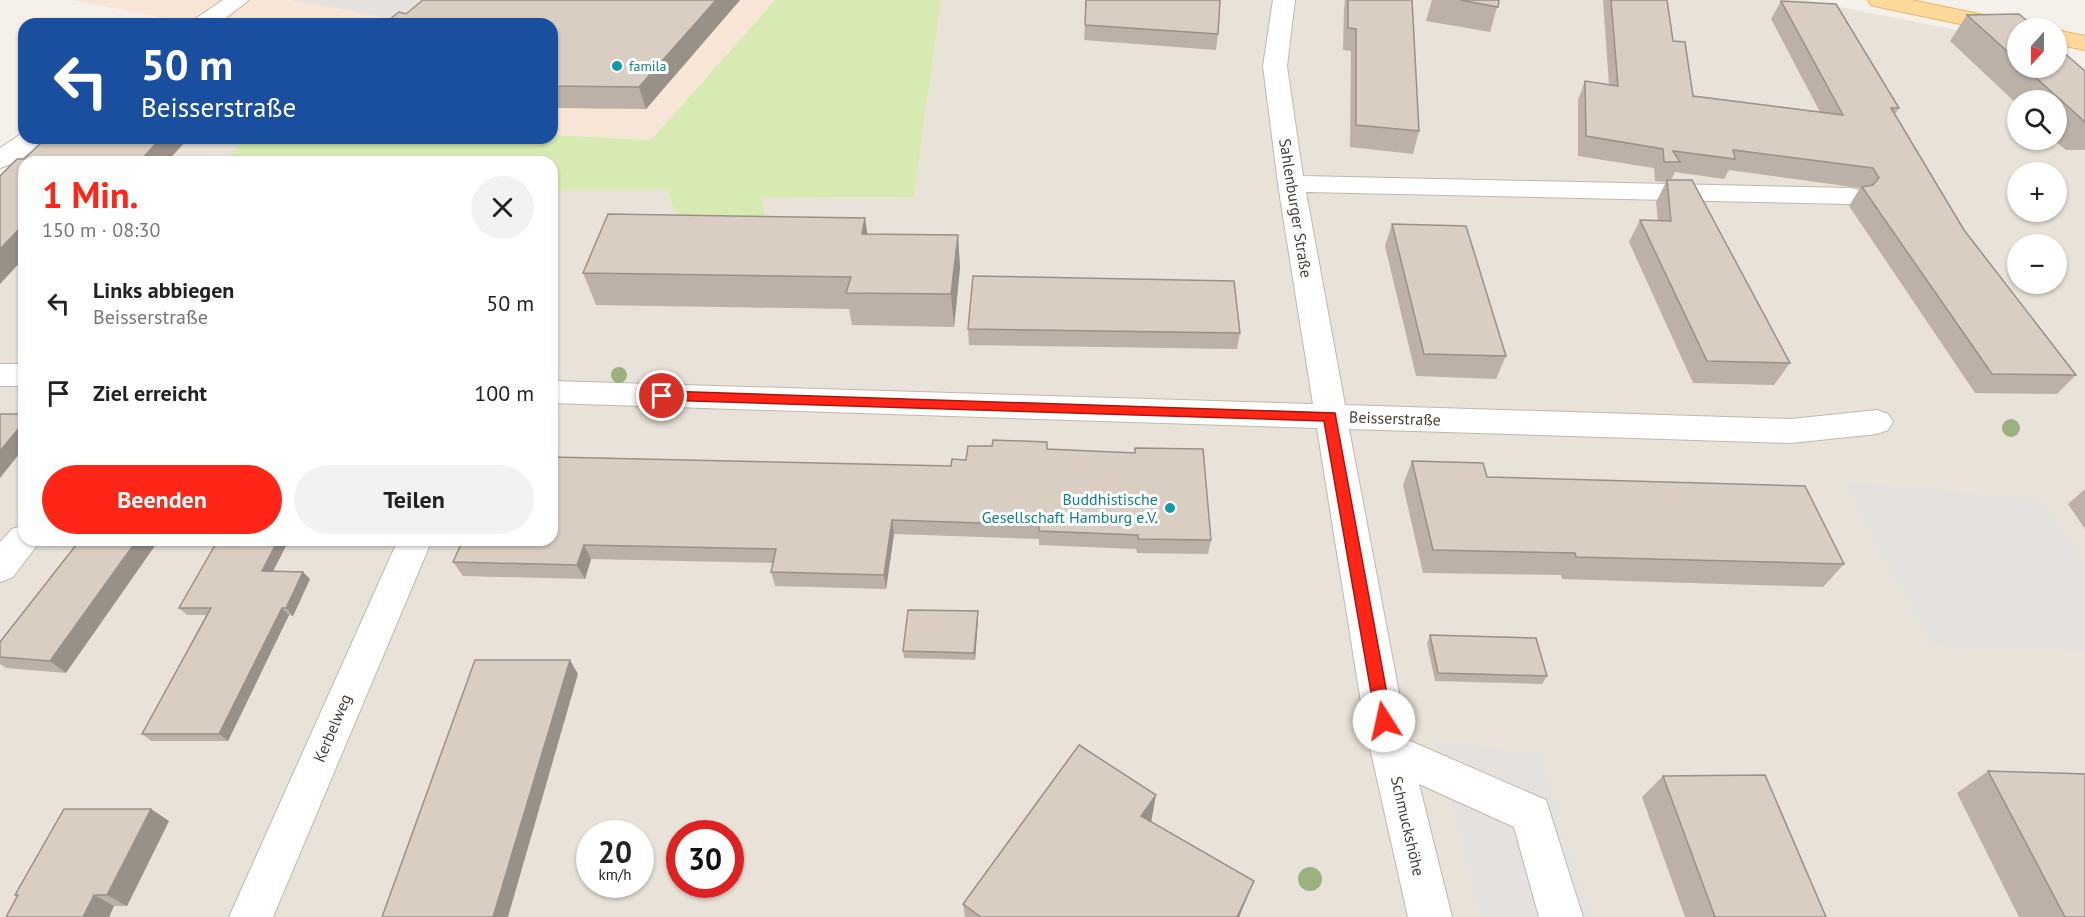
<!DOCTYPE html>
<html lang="de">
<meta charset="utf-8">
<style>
body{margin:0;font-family:"PT Sans",sans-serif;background:#f2f2f2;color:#222;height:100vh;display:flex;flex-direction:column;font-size:22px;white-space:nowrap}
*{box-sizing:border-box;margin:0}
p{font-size:20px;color:#767676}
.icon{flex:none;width:33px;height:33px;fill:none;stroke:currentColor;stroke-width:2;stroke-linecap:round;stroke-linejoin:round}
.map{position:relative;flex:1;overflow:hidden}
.sheet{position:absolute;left:18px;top:156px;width:540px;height:390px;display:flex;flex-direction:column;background:#fff;border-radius:18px;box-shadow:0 2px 4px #0004}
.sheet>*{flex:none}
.hud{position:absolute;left:18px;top:18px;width:540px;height:126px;border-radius:18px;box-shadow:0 2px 4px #0004;background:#1a4fa0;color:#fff;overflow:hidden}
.needle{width:39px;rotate:201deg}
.fabs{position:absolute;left:2007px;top:18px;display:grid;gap:12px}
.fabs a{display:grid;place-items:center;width:60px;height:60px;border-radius:50%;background:#fff;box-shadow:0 2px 4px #0004;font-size:30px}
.speed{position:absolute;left:576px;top:820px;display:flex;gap:12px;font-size:30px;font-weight:700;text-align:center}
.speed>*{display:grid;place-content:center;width:78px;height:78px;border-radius:50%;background:#fff;box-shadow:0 2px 4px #0004;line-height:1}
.speed small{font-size:15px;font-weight:400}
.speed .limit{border:9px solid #d22;background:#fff;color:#111}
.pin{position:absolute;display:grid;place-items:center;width:51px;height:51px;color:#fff;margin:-26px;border:3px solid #fff;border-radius:50%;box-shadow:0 2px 6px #0007}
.me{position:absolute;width:66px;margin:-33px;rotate:350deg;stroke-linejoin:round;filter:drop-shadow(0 0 4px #0008)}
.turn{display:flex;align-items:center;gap:21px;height:126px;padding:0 24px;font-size:27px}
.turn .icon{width:78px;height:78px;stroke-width:2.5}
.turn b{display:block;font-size:42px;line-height:51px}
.round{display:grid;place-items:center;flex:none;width:63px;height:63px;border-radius:32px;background:#f2f2f2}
.summary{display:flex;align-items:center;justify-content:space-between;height:102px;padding:0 24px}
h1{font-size:36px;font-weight:800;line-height:45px;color:#ff2517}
.cta{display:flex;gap:12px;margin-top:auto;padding:12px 24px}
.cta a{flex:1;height:69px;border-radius:36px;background:#ff2517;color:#fff;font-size:24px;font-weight:800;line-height:69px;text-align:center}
.cta a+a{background:#f2f2f2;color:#222}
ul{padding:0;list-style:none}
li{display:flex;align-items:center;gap:18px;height:90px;padding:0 24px}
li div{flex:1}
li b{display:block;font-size:22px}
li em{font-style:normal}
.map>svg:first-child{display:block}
.residential{fill:#e9e2d8;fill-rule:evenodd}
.commercial{fill:#f7e6d5}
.green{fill:#d6eab2}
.parking{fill:#e4e1de}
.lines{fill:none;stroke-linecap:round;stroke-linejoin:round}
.minor-casing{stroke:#c1b8ac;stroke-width:2}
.major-casing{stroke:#e8b565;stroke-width:2}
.minor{fill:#fff;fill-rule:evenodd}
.major{fill:#ffd999;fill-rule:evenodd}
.tree{fill:#9ab27f}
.wall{fill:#bbb1a7}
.shaded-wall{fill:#999088}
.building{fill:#dacec2;stroke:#999088;stroke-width:1.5}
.route{fill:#ff2517;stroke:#a6180f;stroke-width:1.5}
.culture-dot{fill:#0f9aa8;stroke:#fff;stroke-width:2}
.labels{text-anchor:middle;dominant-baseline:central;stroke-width:6;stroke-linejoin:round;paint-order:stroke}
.far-culture-label{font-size:14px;fill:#0d838f;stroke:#fff;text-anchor:start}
.street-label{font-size:16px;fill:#4a4137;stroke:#fff}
.culture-label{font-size:16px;fill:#0d838f;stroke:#fff;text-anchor:end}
</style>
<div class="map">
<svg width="2085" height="917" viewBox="0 0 2085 917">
<rect width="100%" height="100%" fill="#f5f1ea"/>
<g class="residential">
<path d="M941 0H1804L2012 41 2018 68 2085 99V917H0V188L24 172V540H552V190H668L771 233 761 198 914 197ZM2018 100H2056V140H2018ZM2018 172H2056V212H2018ZM2018 244H2056V284H2018ZM590 834H640V885H590ZM680 834H730V885H680Z"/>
<path d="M132 138 240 144 225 162H38Z"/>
</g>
<path class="commercial" d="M71 0H775L651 140 552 135V24H196Z"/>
<path class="green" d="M775 0H941L914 197 761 198 771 234 681 231 668 190H552V162H225L239 144 132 138H552V135L651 140Z"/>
<g class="parking">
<path d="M291 0H451L421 24Z"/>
<path d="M1844 482 2040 499 2085 560V651L1931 645Z"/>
<path d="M1437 741 1540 754 1592 917H1480Z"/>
</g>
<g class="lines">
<defs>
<g id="minor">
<path d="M223 0H249L218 24H192L195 19Z"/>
<path d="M1273 0H1295L1287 66 1303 176 1851 188 1860 190 1864 196 1860 202 1851 204 1306 192 1345 405 1791 419 1877 410 1888 414 1893 422 1888 430 1877 434 1791 443 1349 429 1408 740 1546 800 1583 917H1539L1514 827 1419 784 1452 917H1408L1364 721 1317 428 552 403V381L1313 404 1279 191 1263 66Z"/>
<path d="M24 132V138H45C36 151 15 164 0 168V148Z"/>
<rect x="0" y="364" width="24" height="22"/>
<path d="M24 525V540H41L13 577 0 582V542L12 529Z"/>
<path d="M398 540H432L273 917H229Z"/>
</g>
<g id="major">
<path d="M1868 0H1911L2018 22 2026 24 2029 28H2018V36L1879 7 1871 5Z"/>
<path d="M2056 30 2085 36V50L2056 44Z"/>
</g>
</defs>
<use href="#minor" class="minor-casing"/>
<use href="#major" class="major-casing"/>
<use href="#minor" class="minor"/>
<use href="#major" class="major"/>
</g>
<g class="tree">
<circle cx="619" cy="375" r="8"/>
<circle cx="2011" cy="428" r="9"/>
<circle cx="1310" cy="879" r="12"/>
</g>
<g class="wall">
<path d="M740 0 646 109 552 108V24L406 14Z"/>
<path d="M1345 0H1412L1419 131 1413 154 1350 147 1351 51 1343 50 1344 9Z"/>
<path d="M1432 0H1499L1490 32 1426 21Z"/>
<path d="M1603 0H1667L1673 41 1693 96 1820 112 1771 19 1781 1 1899 108 1895 114 1964 230 2076 375 2057 394 1975 393 1849 206 1860 188 1729 170 1724 179 1675 172 1671 180 1790 363 1774 385 1693 383 1629 242 1640 220 1658 221 1656 202 1666 182 1655 181 1654 168 1578 156V100L1585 81 1609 85Z"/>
<path d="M1967 15 2018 28V68H2056L2085 71V150H2066L2054 140H2056V100H2018V105L1950 41Z"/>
<path d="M1085 25 1218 34 1216 50 1084 40Z"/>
<path d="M1392 224 1506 356 1496 379 1416 376 1385 246Z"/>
<path d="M867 234 958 235 960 268 954 327 852 325 849 309 596 305 583 273Z"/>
<path d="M968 329 1240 333 1237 349 969 345Z"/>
<path d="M1135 448 1211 540 1208 554 1137 553 1136 549 1039 545V539L894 534 886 589 775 586 771 572 773 563 591 559 585 579 463 576 453 562 951 466 966 460 1047 449 1134 453Z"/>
<path d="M1412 461 1487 477 1844 564 1823 587 1562 579 1561 575 1423 573 1403 485Z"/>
<path d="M2085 489V529L2068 504Z"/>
<path d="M80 540 66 673 6 668 0 664V642Z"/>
<path d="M218 540H289L273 571 310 579 293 616 289 615 228 741H151L142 734 206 615H187L179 608Z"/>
<path d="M978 619 975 660 904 658 903 651Z"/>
<path d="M1430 635 1547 676 1542 684 1435 681 1427 643Z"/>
<path d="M1988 771 2085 917H2019L1957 793Z"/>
<path d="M1663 776 1826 917H1685L1642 797Z"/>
<path d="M1156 795 1151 822 1254 881 1239 917H965L963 904Z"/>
<path d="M169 821 127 906H114L109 917H6L17 896 15 895Z"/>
</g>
<g class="shaded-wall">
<path d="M716 0H740L646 109 639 87Z"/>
<path d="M161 138H182L185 142 167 162H139Z"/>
<path d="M865 218 870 250 862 234Z"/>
<path d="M24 224V258L0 284V249Z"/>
<path d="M958 235 960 268 954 327 951 294Z"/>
<path d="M24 422V448L0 478V451Z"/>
<path d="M892 520 894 534 886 589 884 575Z"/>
<path d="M137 540H159L66 673 50 661Z"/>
<path d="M278 540H289L269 579 262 571Z"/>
<path d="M584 545 591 559 585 579 577 565Z"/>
<path d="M303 572 310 579 293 616 286 608Z"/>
<path d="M282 608 289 615 228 741 219 734Z"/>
<path d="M978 611V619L975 660 974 653Z"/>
<path d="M570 660 578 674 508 917H493Z"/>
<path d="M1156 795 1151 822 1141 816Z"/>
<path d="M151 809 169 821 127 906 107 895Z"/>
<path d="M1254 881 1239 917H1237Z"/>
<path d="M94 895 114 906 109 917H83Z"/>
</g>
<g class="building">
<path d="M423 0H716L639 87 552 86V24H384L399 12 406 14Z"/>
<path d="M1086 0H1220L1218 34 1085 25Z"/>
<path d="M1348 0H1412L1419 131 1356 125V29L1348 28Z"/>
<path d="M1460 0H1499L1498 7Z"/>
<path d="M1611 0H1667L1673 41 1685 42 1693 96 1843 115 1781 1 1836 4 1899 108H1891L1964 230 2076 375 1992 374 1862 187 1873 185 1879 178 1873 168 1733 150 1735 159 1673 151 1680 162H1664L1663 149 1586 136 1585 81 1618 86Z"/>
<path d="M2019 14 2036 28H2018V61L1967 15Z"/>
<path d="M2056 46 2085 71V122L2025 68H2056Z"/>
<path d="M46 138H161L139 162H24V224L0 249V176L17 159H24Z"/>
<path d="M1667 180H1692L1790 363 1707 361 1640 220 1671 221Z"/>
<path d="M608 214 865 218 862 234 958 235 951 294 846 293 851 277 583 273Z"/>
<path d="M1392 224 1466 226 1506 356 1424 354Z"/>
<path d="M973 276 1234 281 1240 333 968 329Z"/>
<path d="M0 414H24V422L0 451Z"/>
<path d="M993 440 1047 442V449L1135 453V448L1203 449 1211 540 1138 539V535L1039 531V525L892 520 884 575 771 572 776 549 584 545 577 565 453 562 463 540H552V457L951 466 952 459 966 460 968 446H992Z"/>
<path d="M1412 461 1483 463 1487 477 1805 486 1844 564 1576 557 1575 553 1433 550Z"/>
<path d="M80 540H137L50 661 0 657V642Z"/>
<path d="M218 540H278L262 571 303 572 286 608H282L219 734H142L211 608H179Z"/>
<path d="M908 610 978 611 974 653 903 651Z"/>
<path d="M1430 635 1536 638 1547 676 1438 673Z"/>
<path d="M475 660H570L493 917H382Z"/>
<path d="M1079 745 1156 795 1141 816 1254 881 1237 917H981L963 904Z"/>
<path d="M1988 771 2085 774V917H2065Z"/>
<path d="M1765 775 1826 917H1715L1663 776Z"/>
<path d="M64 809H151L107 895H94L83 917H6L18 895H15Z"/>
</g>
<path class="route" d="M662 391 1335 413 1392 721 1390 726 1384 728 1378 726 1376 721 1324 421 662 400 655 396Z"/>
<g class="culture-dot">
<circle cx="617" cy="66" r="6"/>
<circle cx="1170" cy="508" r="6"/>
</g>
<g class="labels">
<g class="far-culture-label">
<text x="629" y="66">famila</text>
</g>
<g class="street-label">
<text transform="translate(1296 208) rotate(81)">Sahlenburger Straße</text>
<text transform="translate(1395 418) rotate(2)">Beisserstraße</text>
<text transform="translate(332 728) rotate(-67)">Kerbelweg</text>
<text transform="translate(1408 826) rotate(77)">Schmuckshöhe</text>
</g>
<g class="culture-label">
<text x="1158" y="499">Buddhistische<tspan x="1158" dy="18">Gesellschaft Hamburg e.V.</tspan></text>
</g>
</g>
</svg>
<div class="fabs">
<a><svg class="needle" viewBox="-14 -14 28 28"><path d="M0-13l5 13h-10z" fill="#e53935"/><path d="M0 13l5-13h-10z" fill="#767676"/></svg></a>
<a><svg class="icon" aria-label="search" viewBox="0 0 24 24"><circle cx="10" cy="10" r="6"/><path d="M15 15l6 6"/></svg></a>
<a>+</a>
<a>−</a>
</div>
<div class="speed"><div>20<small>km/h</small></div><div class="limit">30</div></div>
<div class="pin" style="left:662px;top:396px;background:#d93025"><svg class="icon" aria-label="arrive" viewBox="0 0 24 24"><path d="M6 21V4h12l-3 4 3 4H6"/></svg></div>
<svg class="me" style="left:1384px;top:721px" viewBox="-20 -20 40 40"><circle r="19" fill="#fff"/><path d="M0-13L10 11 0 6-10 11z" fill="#ff2517"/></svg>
<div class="hud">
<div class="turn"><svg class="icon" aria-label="left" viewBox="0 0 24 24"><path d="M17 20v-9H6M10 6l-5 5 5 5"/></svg><div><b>50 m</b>Beisserstraße</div></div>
</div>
<section class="sheet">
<div class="summary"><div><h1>1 Min.</h1><p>150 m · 08:30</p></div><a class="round"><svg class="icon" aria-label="close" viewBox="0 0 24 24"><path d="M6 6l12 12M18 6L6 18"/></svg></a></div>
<ul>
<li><svg class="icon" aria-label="left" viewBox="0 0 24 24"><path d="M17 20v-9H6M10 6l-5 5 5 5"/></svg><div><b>Links abbiegen</b><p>Beisserstraße</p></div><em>50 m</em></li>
<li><svg class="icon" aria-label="arrive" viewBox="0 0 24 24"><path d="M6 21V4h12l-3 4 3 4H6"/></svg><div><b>Ziel erreicht</b></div><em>100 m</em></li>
</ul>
<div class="cta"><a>Beenden</a><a>Teilen</a></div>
</section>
</div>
